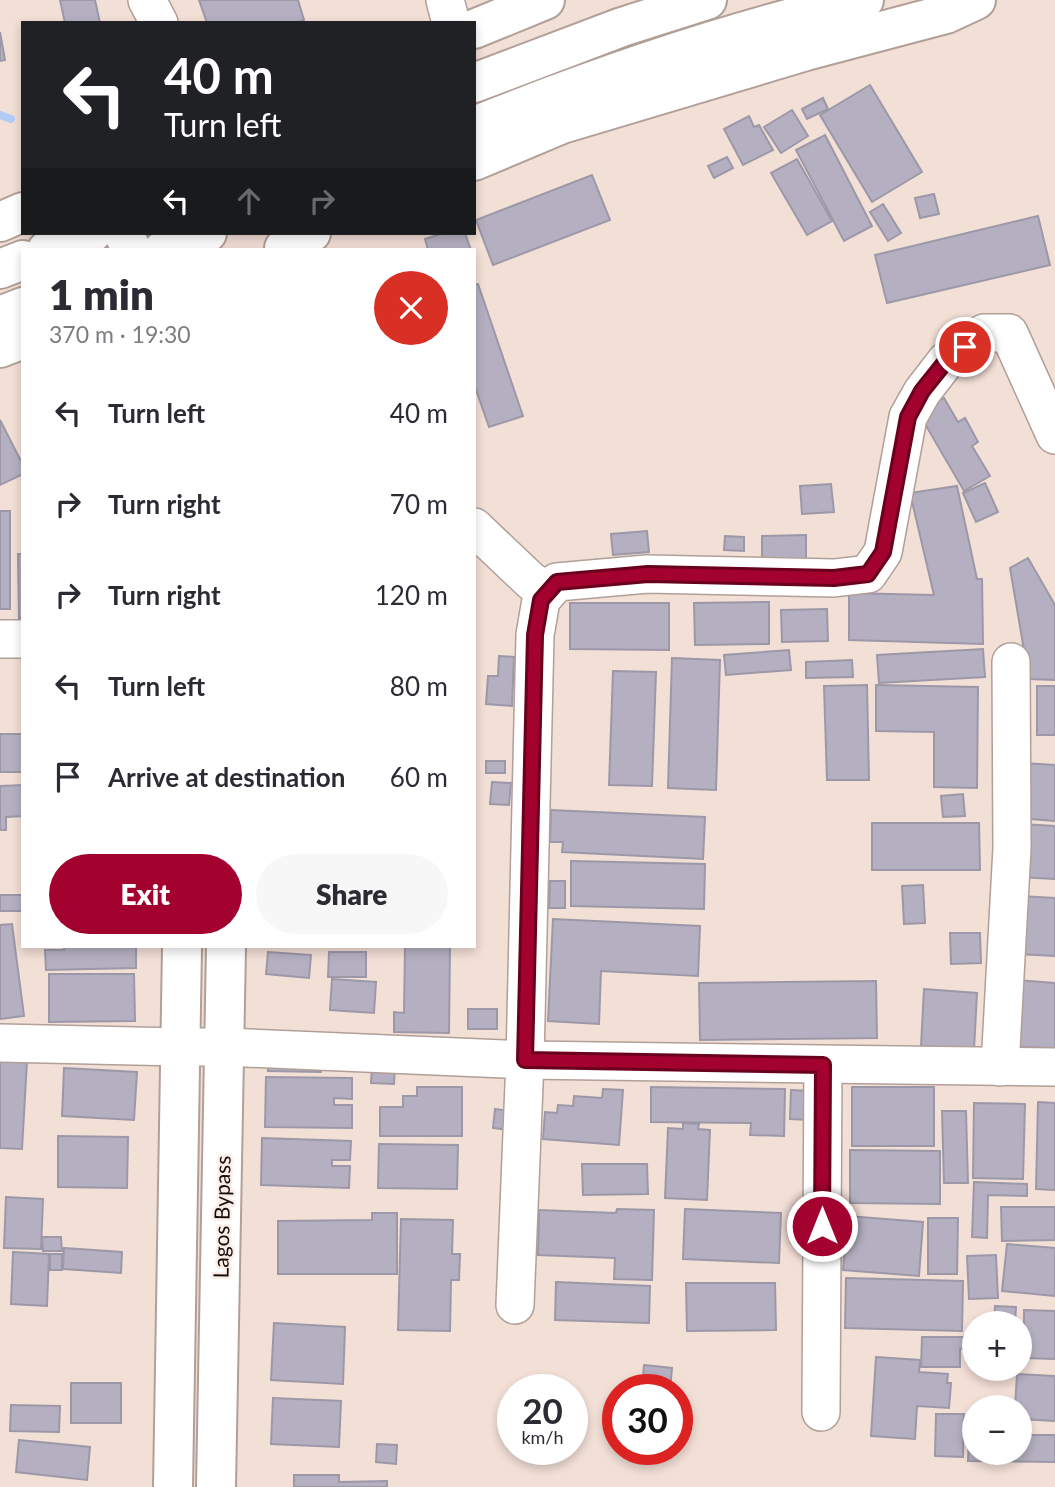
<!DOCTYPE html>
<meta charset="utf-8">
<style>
body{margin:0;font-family:Lato,sans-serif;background:#f7f7f7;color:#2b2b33;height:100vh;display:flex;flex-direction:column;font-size:26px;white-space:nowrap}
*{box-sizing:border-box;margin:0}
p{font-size:23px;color:#7c7c81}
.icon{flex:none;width:38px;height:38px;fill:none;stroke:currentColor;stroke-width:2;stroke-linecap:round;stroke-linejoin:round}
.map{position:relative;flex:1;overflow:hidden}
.panel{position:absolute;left:21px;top:248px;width:455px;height:700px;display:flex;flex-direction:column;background:#fff;border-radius:0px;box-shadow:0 4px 10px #0003}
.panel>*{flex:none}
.banner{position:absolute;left:21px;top:21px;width:455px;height:214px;border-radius:0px;box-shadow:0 4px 10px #0003;background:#202124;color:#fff;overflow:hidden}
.tools{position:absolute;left:962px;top:1311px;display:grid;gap:14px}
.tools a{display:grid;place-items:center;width:70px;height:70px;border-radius:50%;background:#fff;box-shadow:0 4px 10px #0003;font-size:35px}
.speed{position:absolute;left:497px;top:1374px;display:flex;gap:14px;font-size:35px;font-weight:700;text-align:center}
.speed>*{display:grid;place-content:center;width:91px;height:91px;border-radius:50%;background:#fff;box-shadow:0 4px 10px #0003;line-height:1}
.speed small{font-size:18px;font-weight:400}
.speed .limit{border:10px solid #d22;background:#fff;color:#111}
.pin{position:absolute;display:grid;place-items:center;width:60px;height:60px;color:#fff;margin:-30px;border:4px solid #fff;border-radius:50%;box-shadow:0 2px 7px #0007}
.me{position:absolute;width:77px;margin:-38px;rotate:0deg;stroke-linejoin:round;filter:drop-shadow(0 0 5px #0008)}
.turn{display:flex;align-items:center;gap:24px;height:147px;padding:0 28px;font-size:32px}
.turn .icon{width:91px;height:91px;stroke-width:2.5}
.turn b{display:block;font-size:49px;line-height:60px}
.lanes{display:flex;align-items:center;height:66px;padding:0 28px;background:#0003;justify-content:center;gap:35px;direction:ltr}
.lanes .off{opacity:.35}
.round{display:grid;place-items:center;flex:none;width:74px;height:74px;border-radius:37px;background:#f7f7f7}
.headline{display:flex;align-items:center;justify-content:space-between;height:119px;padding:0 28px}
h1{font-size:42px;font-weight:800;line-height:52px}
.cta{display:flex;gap:14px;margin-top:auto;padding:14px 28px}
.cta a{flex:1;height:80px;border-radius:42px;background:#a2022d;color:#fff;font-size:28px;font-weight:800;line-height:80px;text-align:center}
.cta a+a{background:#f7f7f7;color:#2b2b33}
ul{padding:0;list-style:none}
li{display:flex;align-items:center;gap:21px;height:91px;padding:0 28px}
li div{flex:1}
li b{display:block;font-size:26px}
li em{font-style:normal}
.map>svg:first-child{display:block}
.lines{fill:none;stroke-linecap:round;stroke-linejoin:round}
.stream{stroke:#b0cbf6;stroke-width:8}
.building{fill:#b5b0c1;stroke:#9c98a8;stroke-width:2}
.minor-casing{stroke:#b19f98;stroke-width:40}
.major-casing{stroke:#b19f98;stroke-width:42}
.highway-casing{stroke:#b19f98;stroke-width:42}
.minor{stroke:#fff;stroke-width:37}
.major{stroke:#fff;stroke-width:38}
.highway{stroke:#fff;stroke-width:38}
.route-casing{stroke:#69011d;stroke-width:18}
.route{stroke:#a2022d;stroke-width:12}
.labels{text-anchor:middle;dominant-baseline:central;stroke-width:5;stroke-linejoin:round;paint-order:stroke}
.street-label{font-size:21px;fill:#140e0b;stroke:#fcede6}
</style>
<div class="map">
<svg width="1055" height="1487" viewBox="0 0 1055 1487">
<rect width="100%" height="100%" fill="#f2dfd6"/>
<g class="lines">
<path class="stream" d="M0 115 11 119"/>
</g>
<g class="building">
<path d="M60 0H95L100 23H65Z"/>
<path d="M199 0H298L304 20 296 23H207Z"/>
<path d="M0 32 5 60 0 61Z"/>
<path d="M870 85 922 172 872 202 820 115Z"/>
<path d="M823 98 828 109 807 119 802 109Z"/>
<path d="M792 110 808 136 781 153 764 127Z"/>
<path d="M749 116 754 127 759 125 773 150 743 165 724 129Z"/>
<path d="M825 135 872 226 844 241 796 150Z"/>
<path d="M727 157 733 168 714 178 708 166Z"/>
<path d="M797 159 832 221 807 235 771 173Z"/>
<path d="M592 175 610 220 493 265 476 220Z"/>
<path d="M934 194 939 214 920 218 915 198Z"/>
<path d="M883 204 901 233 888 241 870 212Z"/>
<path d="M1038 216 1050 265 887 303 875 255Z"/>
<path d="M444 233H465L471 250H428L425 239Z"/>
<path d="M478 284 523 416 489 427 474 384V285Z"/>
<path d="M944 398 958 422 965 418 978 442 972 446 990 476 964 491 918 412Z"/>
<path d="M0 420 23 465V474L0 485Z"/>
<path d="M985 483 998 512 976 522 963 493Z"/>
<path d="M831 484 834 512 802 514 800 486Z"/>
<path d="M957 486 977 579H982L983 644 849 640V593L934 595 910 493Z"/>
<rect x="0" y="511" width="10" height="98"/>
<path d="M647 531 649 552 613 555 611 534Z"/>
<path d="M806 535V564H762V536Z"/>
<path d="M725 536 744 537V551L724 550Z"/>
<path d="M18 554H23V618H19Z"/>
<path d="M1028 558 1055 605V680L1029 679 1010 568Z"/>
<path d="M769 602V644L695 645 694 603Z"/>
<path d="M570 603H669V650L570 649Z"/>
<path d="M827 609 828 641 782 642 781 610Z"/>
<path d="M983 649 985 677 879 683 877 655Z"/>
<path d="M789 650 791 670 726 675 724 655Z"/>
<path d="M499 656 514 657 512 706 486 704 488 676H498Z"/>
<path d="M672 658 720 660 716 790 668 788Z"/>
<path d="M852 660 853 677 806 678V662Z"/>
<path d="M613 671 656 672 652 786 609 785Z"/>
<path d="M867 685 869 780H827L824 686Z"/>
<path d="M876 685 978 687 977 788 934 787V732L876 731Z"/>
<rect x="1037" y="686" width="18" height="49"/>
<rect x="0" y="734" width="23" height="38"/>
<rect x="486" y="761" width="19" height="12"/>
<path d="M1023 763 1055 765V821L1019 818Z"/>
<path d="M492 782 511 783 509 805 490 804Z"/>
<path d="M23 785V816L6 817V830H0V786Z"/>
<path d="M963 794 965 816 943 817 941 796Z"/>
<path d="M551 810 705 817 703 859 562 852 563 842H550Z"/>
<path d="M872 823H979L980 870H872Z"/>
<path d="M1022 824 1055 826V879L1019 877Z"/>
<path d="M571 861 705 864 704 909 571 906Z"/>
<path d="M550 881H565V908H549Z"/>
<path d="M923 885 925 923 904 924 902 886Z"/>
<rect x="0" y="895" width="23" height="16"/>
<path d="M1020 896 1055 898V956L1018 954Z"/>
<path d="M553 919 700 926 698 976 601 971 599 1024 548 1021Z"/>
<path d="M12 924 24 1016 0 1019V925Z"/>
<path d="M950 933H980L981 963 951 964Z"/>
<path d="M64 947H136V968L46 970 45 950H64Z"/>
<path d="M405 947H450L449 1033 394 1032V1012L404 1013Z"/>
<path d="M268 952 311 955 309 978 266 974Z"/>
<path d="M329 952H366V977H328Z"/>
<path d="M49 974H134L135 1021 49 1022Z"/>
<path d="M332 979 376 982 374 1013 330 1010Z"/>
<path d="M1016 980 1055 983V1048L1012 1047Z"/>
<path d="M876 981 877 1038 700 1040 699 983Z"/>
<path d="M924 989 977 993 974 1050 921 1046Z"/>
<rect x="468" y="1009" width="29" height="20"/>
<path d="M268 1057 321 1058V1072L268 1071Z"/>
<path d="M0 1059 27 1061 22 1149 0 1148Z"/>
<path d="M372 1065 395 1066 394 1084 371 1083Z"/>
<path d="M64 1068 137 1072 134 1120 62 1116Z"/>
<path d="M266 1077 352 1078V1099L334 1098V1105H352V1128L265 1127Z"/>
<path d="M417 1087H462V1136H380V1107H403V1096H417Z"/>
<path d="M651 1087 785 1089 784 1136 750 1135 751 1123 651 1122Z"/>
<rect x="852" y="1087" width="82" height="59"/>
<path d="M603 1089 623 1090 619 1145 543 1139 545 1112 557 1113 558 1105 573 1106 574 1096 602 1098Z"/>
<path d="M791 1090 811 1091 810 1120 790 1119Z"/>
<path d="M1038 1102 1055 1103V1190L1036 1189Z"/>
<path d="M974 1103 1025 1104 1023 1179 973 1178Z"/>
<path d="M495 1109 510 1111 509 1130 493 1128Z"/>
<path d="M942 1111H966L968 1183H944Z"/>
<path d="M683 1123 699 1124 698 1129 710 1130 707 1200 665 1198 668 1128 683 1129Z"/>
<path d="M58 1136 128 1137 127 1188 58 1187Z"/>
<path d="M262 1138 351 1141 350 1160H332V1166H350L349 1188 261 1185Z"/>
<path d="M379 1144 458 1145 457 1189 378 1188Z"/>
<path d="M850 1150 940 1151V1204L850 1203Z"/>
<path d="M582 1164H647L648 1194 583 1195Z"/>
<path d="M974 1182 1027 1184V1196L988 1195 987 1238 972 1237Z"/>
<path d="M6 1197 43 1199 41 1249 4 1248Z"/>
<path d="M831 1206 844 1207 842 1233H830Z"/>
<path d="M1001 1207H1055V1240L1002 1241Z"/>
<path d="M617 1209 654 1210 652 1280 614 1279 615 1258 538 1255 539 1210 616 1213Z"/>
<path d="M685 1209 781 1213 779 1263 683 1259Z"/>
<path d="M372 1213H397V1274H278V1221L372 1220Z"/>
<path d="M847 1216 923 1222 919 1276 843 1270Z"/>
<path d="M928 1218H958L957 1274H928Z"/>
<path d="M401 1219 453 1220 452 1254H460L459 1280H451L450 1331 398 1330Z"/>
<path d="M42 1237H61L62 1251H43Z"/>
<path d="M1007 1244 1055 1248V1296L1002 1291Z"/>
<path d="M64 1248 122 1252 121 1273 63 1269Z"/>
<path d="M13 1252 49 1254 47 1306 11 1304Z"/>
<rect x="50" y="1254" width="12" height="16"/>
<path d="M996 1255 998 1298 969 1299 967 1256Z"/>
<path d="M846 1278 963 1281 962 1331 845 1328Z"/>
<path d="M556 1282 650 1286 649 1323 555 1320Z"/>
<path d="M686 1283H775L776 1330 687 1331Z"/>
<path d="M995 1306 1016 1307 1015 1323H994Z"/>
<path d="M1024 1310 1055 1311V1359L1024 1358Z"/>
<path d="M274 1323 345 1327 343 1384 271 1380Z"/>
<path d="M922 1337H966V1348L960 1349V1367H921Z"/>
<path d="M876 1357 920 1360 919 1372 948 1374 947 1383H951L949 1408 917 1406 915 1439 871 1436Z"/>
<path d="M644 1365 672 1368 670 1390H642Z"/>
<path d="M1017 1374 1055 1376V1421L1020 1419V1407H1015Z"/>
<rect x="71" y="1383" width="50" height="40"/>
<path d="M273 1398 341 1401 339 1447 271 1444Z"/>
<path d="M11 1405 60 1406 59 1432 10 1431Z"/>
<path d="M936 1414H964L963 1457 935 1456Z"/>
<path d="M969 1434H975V1452H1020V1435H1055V1462L968 1461Z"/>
<path d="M19 1440 90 1447 87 1480 16 1472Z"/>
<path d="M377 1444 397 1445 396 1464 376 1462Z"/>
<path d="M294 1475H339V1482L387 1481V1487H294Z"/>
</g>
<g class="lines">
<defs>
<g id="minor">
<path d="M147 0 159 23"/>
<path d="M445 0 451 23"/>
<path d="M474 527 532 582 549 590"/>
<path d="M0 639H23"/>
<path d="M0 1043 180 1047H224L525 1060 1055 1067"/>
<path d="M1000 1067 1012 848 1011 662"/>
<path d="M515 1305 525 1060 535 635 541 600 557 582 647 574 834 578 868 574 883 552 908 417 922 392 946 361 984 333H1009L1055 435"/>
<path d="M821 1412 823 1065"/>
</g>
<g id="major">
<path d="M123 233 132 250"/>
<path d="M173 1487 182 947"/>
<path d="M216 1487 226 947"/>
</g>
<g id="highway">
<path d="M474 29 545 0"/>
<path d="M474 83 622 27 707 0"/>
<path d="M474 126C601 75 731 30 864 0"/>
<path d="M474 161 562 124 806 51 946 14 976 0"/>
<path d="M0 222 23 212"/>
<path d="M284 248 311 233"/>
<path d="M47 250 92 233"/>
<path d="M163 250 207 233"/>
<path d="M0 269 23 260"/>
<path d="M0 316 23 307"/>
<path d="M0 348 23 339"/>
</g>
</defs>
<use href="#minor" class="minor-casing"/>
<use href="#major" class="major-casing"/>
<use href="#highway" class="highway-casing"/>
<use href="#minor" class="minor"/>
<use href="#major" class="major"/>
<use href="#highway" class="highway"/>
</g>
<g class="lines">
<defs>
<path id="route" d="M822 1226 823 1065 525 1060 535 635 541 600 557 582 648 574 834 578 868 574 883 552 908 417 922 391 946 361 965 347"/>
</defs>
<use href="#route" class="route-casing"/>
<use href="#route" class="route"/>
</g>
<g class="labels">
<g class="street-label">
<text transform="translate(221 1217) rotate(-89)">Lagos Bypass</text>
</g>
</g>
</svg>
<div class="tools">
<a>+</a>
<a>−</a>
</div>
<div class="speed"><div>20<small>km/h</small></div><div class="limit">30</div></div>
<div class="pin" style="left:965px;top:347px;background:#d93025"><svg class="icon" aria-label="arrive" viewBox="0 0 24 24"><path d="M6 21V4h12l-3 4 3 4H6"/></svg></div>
<svg class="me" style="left:822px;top:1226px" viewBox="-20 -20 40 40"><circle r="17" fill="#a2022d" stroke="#fff" stroke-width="3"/><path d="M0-11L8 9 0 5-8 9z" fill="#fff"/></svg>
<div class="banner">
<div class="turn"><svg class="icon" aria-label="left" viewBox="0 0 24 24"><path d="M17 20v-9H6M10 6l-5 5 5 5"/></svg><div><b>40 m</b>Turn left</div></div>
<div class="lanes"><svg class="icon" aria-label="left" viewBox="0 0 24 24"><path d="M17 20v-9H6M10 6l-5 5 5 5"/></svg><svg class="icon off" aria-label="ahead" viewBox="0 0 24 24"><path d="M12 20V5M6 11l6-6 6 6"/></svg><svg class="icon off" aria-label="right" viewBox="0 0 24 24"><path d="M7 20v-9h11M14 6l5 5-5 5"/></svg></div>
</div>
<section class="panel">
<div class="headline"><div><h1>1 min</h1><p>370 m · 19:30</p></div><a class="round" style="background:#d93025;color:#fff"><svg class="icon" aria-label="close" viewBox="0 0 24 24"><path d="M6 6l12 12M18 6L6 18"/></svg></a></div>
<ul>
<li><svg class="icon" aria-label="left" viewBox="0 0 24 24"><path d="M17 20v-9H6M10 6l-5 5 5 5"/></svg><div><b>Turn left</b></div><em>40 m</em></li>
<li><svg class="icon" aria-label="right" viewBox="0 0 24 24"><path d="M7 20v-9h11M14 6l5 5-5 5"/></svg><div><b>Turn right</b></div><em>70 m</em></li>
<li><svg class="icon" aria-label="right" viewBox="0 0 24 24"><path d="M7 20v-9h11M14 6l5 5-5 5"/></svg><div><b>Turn right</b></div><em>120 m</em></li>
<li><svg class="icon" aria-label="left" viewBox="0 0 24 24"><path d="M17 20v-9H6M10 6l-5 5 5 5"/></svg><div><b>Turn left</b></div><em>80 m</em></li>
<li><svg class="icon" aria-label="arrive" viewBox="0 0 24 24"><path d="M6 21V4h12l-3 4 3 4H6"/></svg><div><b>Arrive at destination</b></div><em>60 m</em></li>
</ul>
<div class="cta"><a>Exit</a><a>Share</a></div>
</section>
</div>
